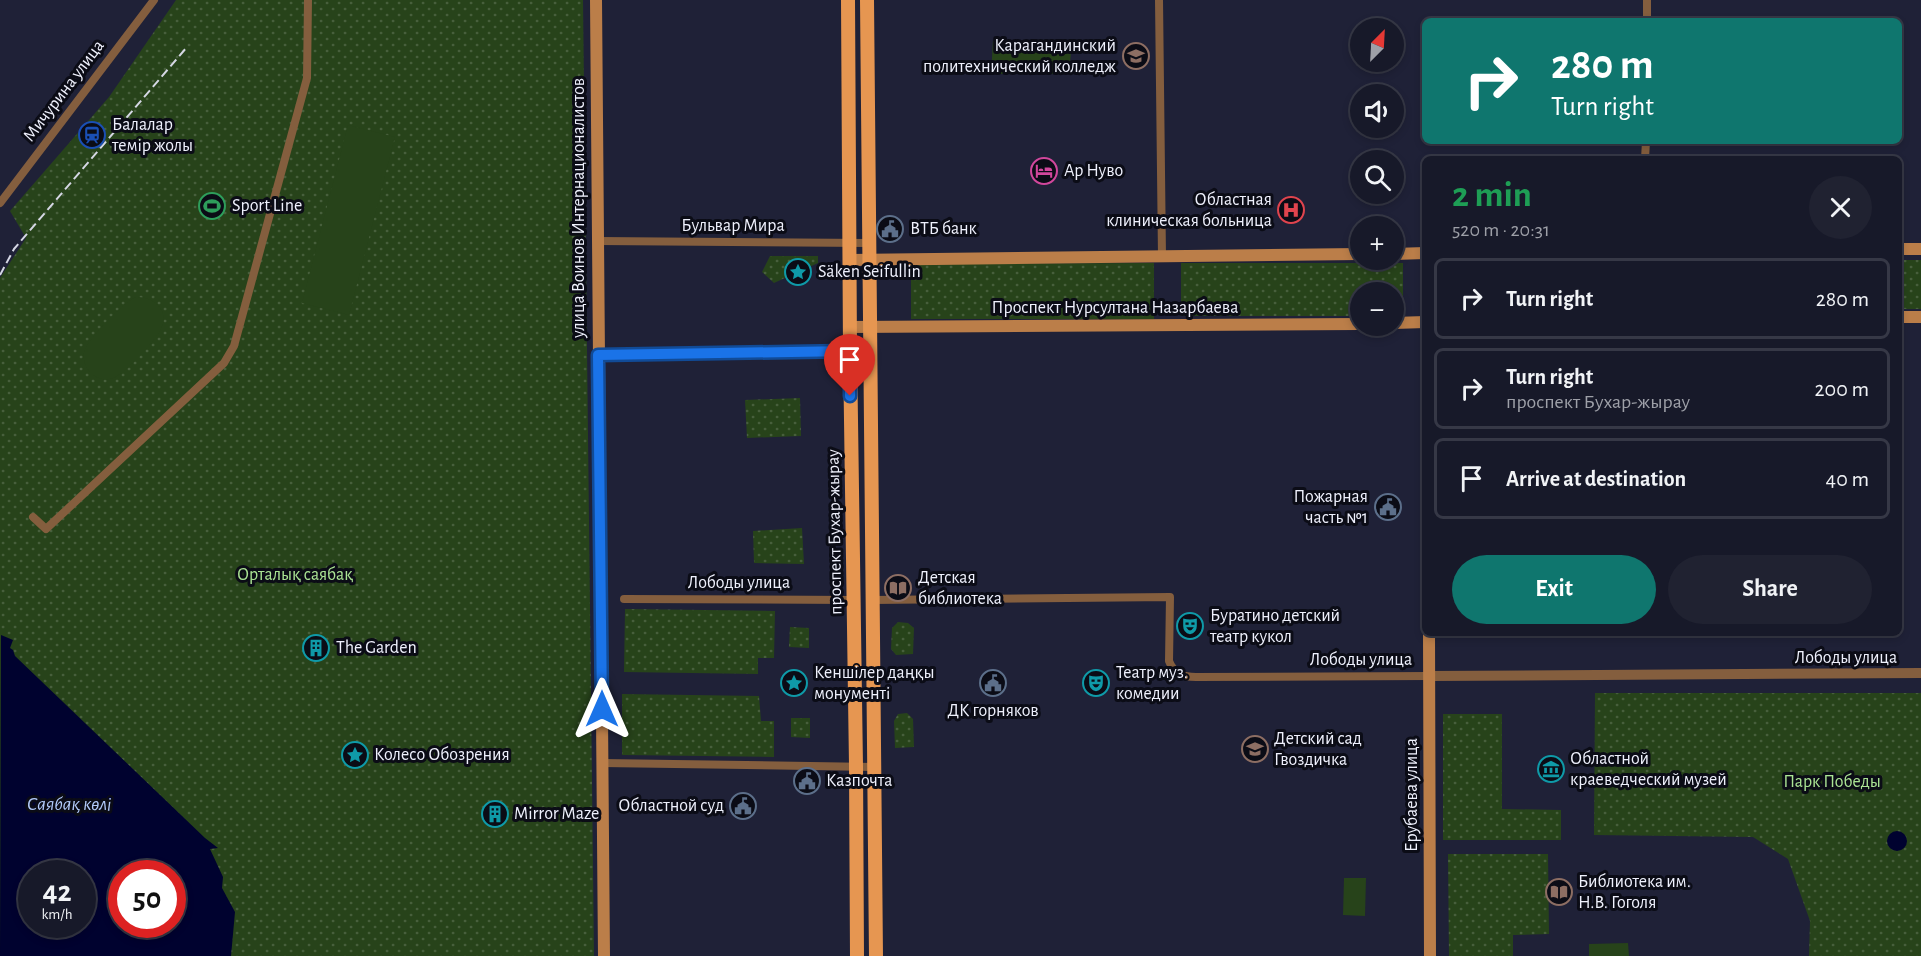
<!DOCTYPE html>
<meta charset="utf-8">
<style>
body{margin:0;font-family:"Alegreya Sans",sans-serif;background:#202231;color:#f1f3f6;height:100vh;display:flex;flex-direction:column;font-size:22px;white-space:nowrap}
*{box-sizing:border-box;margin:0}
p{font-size:20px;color:#9ea0a8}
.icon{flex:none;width:33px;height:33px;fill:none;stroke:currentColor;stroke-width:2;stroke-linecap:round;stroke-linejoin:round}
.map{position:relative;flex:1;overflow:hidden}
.panel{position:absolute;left:1422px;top:156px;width:480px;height:480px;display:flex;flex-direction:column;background:#171929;border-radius:9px;box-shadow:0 3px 9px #0003,0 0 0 2px #363846}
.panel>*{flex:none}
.guide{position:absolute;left:1422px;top:18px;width:480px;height:126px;border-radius:9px;box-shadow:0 3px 9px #0003,0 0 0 2px #363846;background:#0f766e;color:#fff;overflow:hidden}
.needle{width:39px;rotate:24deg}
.buttons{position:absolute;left:1350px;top:18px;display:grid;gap:12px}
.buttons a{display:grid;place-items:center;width:54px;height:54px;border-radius:50%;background:#171929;box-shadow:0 3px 9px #0003,0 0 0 2px #363846;font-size:30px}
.speed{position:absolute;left:18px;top:860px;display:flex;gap:12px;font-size:30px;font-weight:700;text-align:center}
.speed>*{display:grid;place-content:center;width:78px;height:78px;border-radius:50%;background:#171929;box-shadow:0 3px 9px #0003,0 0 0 2px #363846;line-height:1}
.speed small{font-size:15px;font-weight:400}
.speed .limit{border:9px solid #d22;background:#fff;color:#111}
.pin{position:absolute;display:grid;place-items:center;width:51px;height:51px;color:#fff;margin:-62px -26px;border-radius:50% 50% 50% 0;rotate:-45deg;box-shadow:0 0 6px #0007}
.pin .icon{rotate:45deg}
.me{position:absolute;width:66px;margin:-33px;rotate:0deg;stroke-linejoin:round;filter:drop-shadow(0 0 4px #0008)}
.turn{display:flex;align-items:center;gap:21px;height:126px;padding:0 30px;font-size:27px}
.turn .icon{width:78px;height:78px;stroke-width:2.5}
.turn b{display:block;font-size:42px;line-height:51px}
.round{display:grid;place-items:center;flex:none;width:63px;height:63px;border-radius:32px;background:#202231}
.overview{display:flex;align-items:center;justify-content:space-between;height:102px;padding:0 30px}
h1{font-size:36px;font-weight:700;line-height:45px;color:#1e9e55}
.button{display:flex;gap:12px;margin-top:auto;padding:12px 30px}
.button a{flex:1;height:69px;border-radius:36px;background:#0f766e;color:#fff;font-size:24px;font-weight:700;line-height:69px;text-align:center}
.button a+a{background:#202231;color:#f1f3f6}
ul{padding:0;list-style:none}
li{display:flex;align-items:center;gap:18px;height:81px;margin:0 12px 9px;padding:0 18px;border:3px solid #363846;border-radius:9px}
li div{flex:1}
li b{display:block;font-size:22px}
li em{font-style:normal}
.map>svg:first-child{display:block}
.grass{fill:url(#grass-dots);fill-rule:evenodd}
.garden{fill:#27431a}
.water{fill:#00022f;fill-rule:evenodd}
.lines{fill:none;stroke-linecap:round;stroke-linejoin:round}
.minor{stroke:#845e3e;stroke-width:8}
.tertiary{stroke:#845e3e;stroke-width:10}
.secondary{stroke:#bb7e49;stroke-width:12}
.primary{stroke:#e69651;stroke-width:14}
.rail{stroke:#d5d7e4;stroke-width:2;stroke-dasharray:9 4.5;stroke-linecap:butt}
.route-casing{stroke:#114b97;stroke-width:15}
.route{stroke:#1a73e8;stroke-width:10}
.labels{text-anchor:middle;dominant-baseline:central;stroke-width:6;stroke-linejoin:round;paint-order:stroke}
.poi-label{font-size:18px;fill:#eff1fd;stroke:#0b0c16;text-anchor:start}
.street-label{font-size:18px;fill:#eff1fd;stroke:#0b0c16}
.park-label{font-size:18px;fill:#abe494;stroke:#0b0c16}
.water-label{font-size:20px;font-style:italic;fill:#b1c9f9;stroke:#0b0c16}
</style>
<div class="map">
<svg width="1921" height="956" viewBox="0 0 1921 956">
<defs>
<pattern id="grass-dots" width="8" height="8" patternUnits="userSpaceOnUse" patternTransform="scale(1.5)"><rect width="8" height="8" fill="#27431a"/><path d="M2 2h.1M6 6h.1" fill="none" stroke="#475f3c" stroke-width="1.8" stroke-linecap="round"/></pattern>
</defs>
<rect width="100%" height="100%" fill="#1f2137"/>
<g class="grass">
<path d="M176 0H583L594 956H0V278L26 238 10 211 109 97ZM32 873H82V924H32ZM122 873H172V924H122Z"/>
<path d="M770 256H818V263L807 268 804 263 795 261 787 266V277L774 283 762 272Z"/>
<rect x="1899" y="260" width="22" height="49"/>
<path d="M1154 263V319H911V264Z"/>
<path d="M1181 263H1403V316H1394V292H1360V316H1181Z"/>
<path d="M800 398 801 436 747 438 745 400Z"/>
<path d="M802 528 804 564 754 563 753 531Z"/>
<path d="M625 609 775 611 774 658H758V674L624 672Z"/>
<path d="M898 622 908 623 914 628 913 654 896 655 891 649 892 628Z"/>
<path d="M790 627 809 628V648L789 647Z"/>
<path d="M1595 693H1921V956H1809L1810 921 1788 859 1753 837 1594 835Z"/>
<path d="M622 694 759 696 761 721H774V757L622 755Z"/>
<path d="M907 713 913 719 914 747 895 748 894 721 898 714Z"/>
<path d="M1443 714H1502V809L1561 810V840H1443Z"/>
<path d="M791 718H810V738L791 737Z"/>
<path d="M1448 854H1548L1549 934 1513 935V956H1449Z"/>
</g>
<g class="garden">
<path d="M993 41H1072L1069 74H991Z"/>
<path d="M348 125 395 137 349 315 302 303Z"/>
<path d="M136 297C154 296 170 311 161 329 157 339 124 375 113 378 106 381 98 379 92 374 86 369 83 361 84 353 86 340 124 302 136 297Z"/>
<path d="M1344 878H1366L1365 916 1343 915Z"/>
<path d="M1628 943 1629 956H1589V944Z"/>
</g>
<g class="water">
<path d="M1 635 13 640 10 648 13 650 15 656 205 838 218 848 210 849 223 877 222 888 235 912 231 956H0ZM32 873H82V924H32ZM122 873H172V924H122Z"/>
<circle cx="1897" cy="841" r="10"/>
</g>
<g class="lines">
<g class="minor">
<path d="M1159 0 1162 257"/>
<path d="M1647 0V21"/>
<path d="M1645 159 1646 141"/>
<path d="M0 203 154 0"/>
<path d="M598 241 869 243"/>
<path d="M598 355 850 351"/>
<path d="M33 517 46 529 224 363 234 346 307 78 308 0"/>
<path d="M624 599 854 600"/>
<path d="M872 600 1170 597 1169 661C1174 674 1183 677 1196 677L1430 676"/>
<path d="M602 763 875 767"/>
</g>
<path class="tertiary" d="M1430 676 1921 673"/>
<g class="secondary">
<path d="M596 0 604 956"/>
<path d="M1899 249H1921"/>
<path d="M1394 254 1425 253"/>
<path d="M850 260 1360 254"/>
<path d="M1899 317H1921"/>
<path d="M1394 323 1425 322"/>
<path d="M850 327 1360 324"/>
<path d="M1429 633 1430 956"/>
</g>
<g class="primary">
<path d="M848 0 850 351 856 766 857 956"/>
<path d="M867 0 876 956"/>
</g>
<path class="rail" d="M0 275 14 249 187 47"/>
</g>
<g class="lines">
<defs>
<path id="route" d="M602 709 598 355 850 351V396"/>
</defs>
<use href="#route" class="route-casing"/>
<use href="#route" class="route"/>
</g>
<defs>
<symbol id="university-ring" viewBox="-11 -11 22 22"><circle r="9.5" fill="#0b0c16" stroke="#8d6e63" stroke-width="1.5"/><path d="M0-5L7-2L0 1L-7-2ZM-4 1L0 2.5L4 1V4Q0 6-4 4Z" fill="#8d6e63"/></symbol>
<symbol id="station-ring" viewBox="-11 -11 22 22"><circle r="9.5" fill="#0b0c16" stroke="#1a4fb4" stroke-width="1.5"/><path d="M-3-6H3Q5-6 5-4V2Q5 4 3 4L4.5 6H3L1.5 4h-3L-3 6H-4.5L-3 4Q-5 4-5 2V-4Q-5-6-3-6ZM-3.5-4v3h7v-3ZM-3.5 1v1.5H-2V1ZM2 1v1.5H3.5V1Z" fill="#1a4fb4"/></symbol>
<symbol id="hotel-ring" viewBox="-11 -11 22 22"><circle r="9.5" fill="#0b0c16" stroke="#d1479c" stroke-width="1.5"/><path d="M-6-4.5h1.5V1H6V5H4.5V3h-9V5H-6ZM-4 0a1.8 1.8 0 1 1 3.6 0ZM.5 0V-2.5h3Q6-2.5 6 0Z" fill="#d1479c"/></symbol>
<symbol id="stadium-ring" viewBox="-11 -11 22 22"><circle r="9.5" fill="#0b0c16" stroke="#2e9e5b" stroke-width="1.5"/><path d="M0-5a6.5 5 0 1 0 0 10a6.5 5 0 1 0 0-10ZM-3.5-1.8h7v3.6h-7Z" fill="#2e9e5b"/></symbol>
<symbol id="hospital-ring" viewBox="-11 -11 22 22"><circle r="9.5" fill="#0b0c16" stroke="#e0444e" stroke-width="1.5"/><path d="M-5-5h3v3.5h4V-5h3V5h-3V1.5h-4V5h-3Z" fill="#e0444e"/></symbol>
<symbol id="civic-ring" viewBox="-11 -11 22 22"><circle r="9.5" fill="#0b0c16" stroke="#5c6f8a" stroke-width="1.5"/><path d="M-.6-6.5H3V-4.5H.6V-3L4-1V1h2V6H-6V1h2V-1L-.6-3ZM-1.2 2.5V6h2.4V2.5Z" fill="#5c6f8a"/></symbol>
<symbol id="sight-ring" viewBox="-11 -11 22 22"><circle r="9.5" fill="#0b0c16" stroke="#0f9aa8" stroke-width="1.5"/><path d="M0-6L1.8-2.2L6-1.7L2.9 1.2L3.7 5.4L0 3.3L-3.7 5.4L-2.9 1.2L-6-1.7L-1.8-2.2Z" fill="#0f9aa8"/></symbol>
<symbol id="library-ring" viewBox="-11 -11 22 22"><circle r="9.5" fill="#0b0c16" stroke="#8d6e63" stroke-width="1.5"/><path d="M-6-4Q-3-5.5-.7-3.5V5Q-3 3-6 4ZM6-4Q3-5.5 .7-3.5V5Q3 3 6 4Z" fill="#8d6e63"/></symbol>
<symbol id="theatre-ring" viewBox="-11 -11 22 22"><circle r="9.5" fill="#0b0c16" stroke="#0f9aa8" stroke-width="1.5"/><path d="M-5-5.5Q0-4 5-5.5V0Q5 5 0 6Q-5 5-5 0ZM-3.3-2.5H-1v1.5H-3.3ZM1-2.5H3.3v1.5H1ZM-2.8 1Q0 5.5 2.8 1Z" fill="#0f9aa8"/></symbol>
<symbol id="building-ring" viewBox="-11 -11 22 22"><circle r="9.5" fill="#0b0c16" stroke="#0f9aa8" stroke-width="1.5"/><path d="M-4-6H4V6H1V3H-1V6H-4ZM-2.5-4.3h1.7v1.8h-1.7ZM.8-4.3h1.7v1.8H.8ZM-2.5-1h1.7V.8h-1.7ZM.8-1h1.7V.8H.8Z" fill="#0f9aa8"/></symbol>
<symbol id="school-ring" viewBox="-11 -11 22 22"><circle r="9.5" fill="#0b0c16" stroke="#8d6e63" stroke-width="1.5"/><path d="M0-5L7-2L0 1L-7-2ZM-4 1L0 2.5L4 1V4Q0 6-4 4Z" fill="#8d6e63"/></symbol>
<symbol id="museum-ring" viewBox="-11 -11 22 22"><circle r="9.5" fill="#0b0c16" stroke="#0f9aa8" stroke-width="1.5"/><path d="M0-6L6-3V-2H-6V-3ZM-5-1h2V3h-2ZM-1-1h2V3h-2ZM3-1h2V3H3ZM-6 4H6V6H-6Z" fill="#0f9aa8"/></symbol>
</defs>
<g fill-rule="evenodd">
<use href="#university-ring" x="1121" y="41" width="30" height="30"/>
<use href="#station-ring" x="77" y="120" width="30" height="30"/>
<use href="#hotel-ring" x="1029" y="156" width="30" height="30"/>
<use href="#stadium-ring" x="197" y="191" width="30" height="30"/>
<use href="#hospital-ring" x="1276" y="195" width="30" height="30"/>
<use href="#civic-ring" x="875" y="214" width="30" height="30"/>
<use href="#sight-ring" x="783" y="257" width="30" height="30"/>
<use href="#civic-ring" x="1373" y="492" width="30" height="30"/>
<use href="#library-ring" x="883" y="573" width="30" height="30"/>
<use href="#theatre-ring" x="1175" y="611" width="30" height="30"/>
<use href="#building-ring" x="301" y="633" width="30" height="30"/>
<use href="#sight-ring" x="779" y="668" width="30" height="30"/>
<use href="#civic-ring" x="978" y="668" width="30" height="30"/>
<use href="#theatre-ring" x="1081" y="668" width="30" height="30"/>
<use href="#school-ring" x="1240" y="734" width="30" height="30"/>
<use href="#sight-ring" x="340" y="740" width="30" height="30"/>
<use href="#museum-ring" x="1536" y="754" width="30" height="30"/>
<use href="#civic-ring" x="792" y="766" width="30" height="30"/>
<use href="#civic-ring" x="728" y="791" width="30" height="30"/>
<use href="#building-ring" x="480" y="799" width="30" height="30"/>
<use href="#library-ring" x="1544" y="877" width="30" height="30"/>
</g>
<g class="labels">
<g class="poi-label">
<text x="1116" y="46" text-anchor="end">Карагандинский<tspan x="1116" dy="21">политехнический колледж</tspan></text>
<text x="112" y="125">Балалар<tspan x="112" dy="21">темір жолы</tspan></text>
<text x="1064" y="171">Ар Нуво</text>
<text x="1272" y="200" text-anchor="end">Областная<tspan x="1272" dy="21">клиническая больница</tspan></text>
<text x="232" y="206">Sport Line</text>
<text x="910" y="229">ВТБ банк</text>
<text x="818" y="272">Säken Seifullin</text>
<text x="1368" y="497" text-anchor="end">Пожарная<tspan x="1368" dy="21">часть №1</tspan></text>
<text x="918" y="578">Детская<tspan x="918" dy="21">библиотека</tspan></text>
<text x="1210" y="616">Буратино детский<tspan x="1210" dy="21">театр кукол</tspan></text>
<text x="336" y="648">The Garden</text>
<text x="814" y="673">Кеншілер даңқы<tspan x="814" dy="21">монументі</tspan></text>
<text x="1116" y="673">Театр муз.<tspan x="1116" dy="21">комедии</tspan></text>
<text x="993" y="711" text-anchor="middle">ДК горняков</text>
<text x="1274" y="739">Детский сад<tspan x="1274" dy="21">Гвоздичка</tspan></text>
<text x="374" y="755">Колесо Обозрения</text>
<text x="1570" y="759">Областной<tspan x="1570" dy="21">краеведческий музей</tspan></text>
<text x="826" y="781">Казпочта</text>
<text x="724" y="806" text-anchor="end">Областной суд</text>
<text x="514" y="814">Mirror Maze</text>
<text x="1578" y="882">Библиотека им.<tspan x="1578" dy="21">Н.В. Гоголя</tspan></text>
</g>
<g class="street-label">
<text transform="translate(64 91) rotate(-53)">Мичурина улица</text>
<text transform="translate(579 208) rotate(-90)">улица Воинов Интернационалистов</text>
<text x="733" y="226">Бульвар Мира</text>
<text x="1115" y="308">Проспект Нурсултана Назарбаева</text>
<text transform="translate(835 532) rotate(-91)">проспект Бухар-жырау</text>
<text x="739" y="583">Лободы улица</text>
<text x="1846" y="658">Лободы улица</text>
<text x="1361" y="660">Лободы улица</text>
<text transform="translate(1412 795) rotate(-90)">Ерубаева улица</text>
</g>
<g class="park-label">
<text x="295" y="575">Орталық саябақ</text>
<text x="1832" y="782">Парк Победы</text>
</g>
<g class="water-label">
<text x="69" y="804">Саябақ көлі</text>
</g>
</g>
</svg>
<div class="buttons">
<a><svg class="needle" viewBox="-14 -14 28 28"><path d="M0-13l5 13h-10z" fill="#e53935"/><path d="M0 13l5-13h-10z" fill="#9ea0a8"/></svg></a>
<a><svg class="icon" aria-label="sound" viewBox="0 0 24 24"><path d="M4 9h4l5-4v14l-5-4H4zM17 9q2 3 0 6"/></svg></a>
<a><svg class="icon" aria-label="search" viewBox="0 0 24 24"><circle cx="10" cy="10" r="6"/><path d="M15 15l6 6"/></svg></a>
<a>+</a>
<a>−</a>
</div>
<div class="speed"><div>42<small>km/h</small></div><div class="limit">50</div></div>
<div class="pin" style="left:850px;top:396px;background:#d93025"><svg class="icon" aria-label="arrive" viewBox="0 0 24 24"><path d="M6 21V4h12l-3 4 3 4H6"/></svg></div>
<svg class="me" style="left:602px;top:709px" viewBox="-20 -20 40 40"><path d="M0-17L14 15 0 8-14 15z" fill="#1a73e8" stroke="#fff" stroke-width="4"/></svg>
<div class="guide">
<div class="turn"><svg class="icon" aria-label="right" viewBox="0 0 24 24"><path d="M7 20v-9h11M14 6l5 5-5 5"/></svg><div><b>280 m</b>Turn right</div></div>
</div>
<section class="panel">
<div class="overview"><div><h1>2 min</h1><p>520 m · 20:31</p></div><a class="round"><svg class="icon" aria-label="close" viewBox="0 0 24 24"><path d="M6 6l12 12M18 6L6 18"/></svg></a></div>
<ul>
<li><svg class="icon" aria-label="right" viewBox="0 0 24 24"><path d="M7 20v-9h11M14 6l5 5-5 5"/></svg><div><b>Turn right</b></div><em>280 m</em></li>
<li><svg class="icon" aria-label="right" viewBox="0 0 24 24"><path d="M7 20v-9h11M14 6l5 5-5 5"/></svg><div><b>Turn right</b><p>проспект Бухар-жырау</p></div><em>200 m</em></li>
<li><svg class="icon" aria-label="arrive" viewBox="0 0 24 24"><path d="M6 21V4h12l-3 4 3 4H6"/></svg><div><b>Arrive at destination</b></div><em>40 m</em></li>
</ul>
<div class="button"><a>Exit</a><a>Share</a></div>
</section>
</div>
